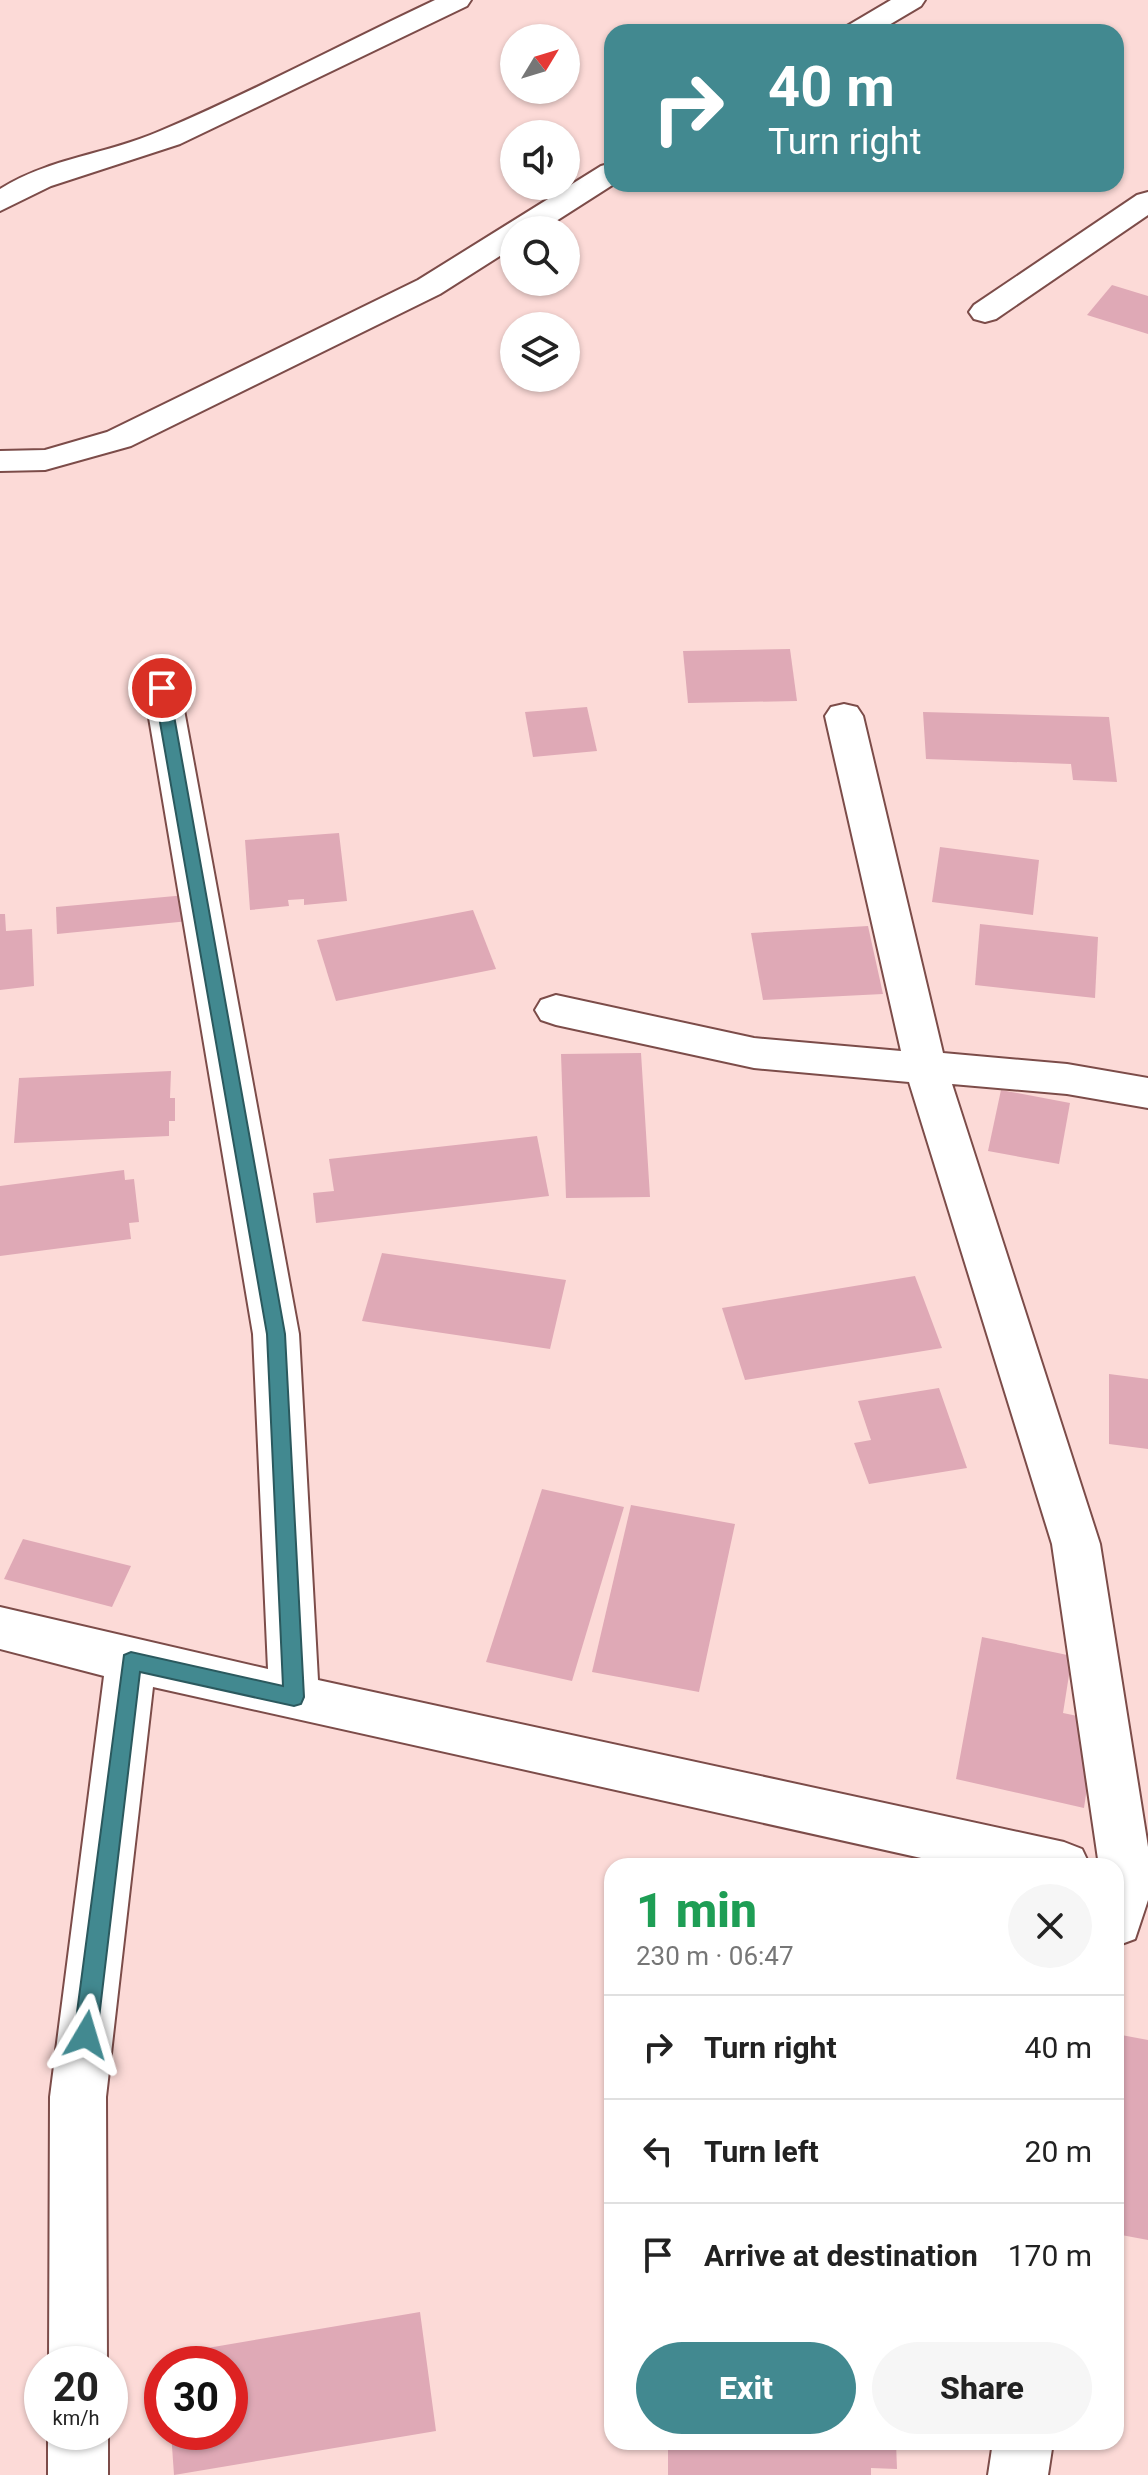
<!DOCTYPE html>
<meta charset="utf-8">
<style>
body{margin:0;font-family:Roboto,sans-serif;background:#f6f6f6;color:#222;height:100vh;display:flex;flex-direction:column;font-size:30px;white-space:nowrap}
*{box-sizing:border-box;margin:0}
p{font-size:26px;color:#767676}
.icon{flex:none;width:44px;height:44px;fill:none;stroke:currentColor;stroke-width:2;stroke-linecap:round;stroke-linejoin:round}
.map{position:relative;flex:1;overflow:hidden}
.details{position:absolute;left:604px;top:1858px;width:520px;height:592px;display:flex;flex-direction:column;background:#fff;border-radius:24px;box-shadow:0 2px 6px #0004}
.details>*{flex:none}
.banner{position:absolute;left:604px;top:24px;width:520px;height:168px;border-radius:24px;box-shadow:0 2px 6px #0004;background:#428990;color:#fff;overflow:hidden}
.needle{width:52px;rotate:52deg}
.buttons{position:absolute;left:500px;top:24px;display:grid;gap:16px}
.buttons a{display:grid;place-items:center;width:80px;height:80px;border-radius:50%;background:#fff;box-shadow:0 2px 6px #0004;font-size:40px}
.speed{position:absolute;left:24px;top:2346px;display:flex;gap:16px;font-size:40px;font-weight:700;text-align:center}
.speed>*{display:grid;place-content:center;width:104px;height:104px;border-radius:50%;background:#fff;box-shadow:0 2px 6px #0004;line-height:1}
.speed small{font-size:20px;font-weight:400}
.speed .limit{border:12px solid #d22;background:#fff;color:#111}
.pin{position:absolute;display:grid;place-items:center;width:68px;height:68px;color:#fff;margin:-34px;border:4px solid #fff;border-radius:50%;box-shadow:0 2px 8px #0007}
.me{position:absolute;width:88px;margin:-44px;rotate:7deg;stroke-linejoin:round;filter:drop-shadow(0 0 6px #0008)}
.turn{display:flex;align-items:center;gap:28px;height:168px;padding:0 32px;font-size:36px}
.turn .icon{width:104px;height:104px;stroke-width:2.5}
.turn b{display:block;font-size:56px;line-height:68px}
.round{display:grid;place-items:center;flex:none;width:84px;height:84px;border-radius:42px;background:#f6f6f6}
.overview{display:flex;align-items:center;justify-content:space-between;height:136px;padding:0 32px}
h1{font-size:48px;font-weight:800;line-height:60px;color:#1e9e55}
.cta{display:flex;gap:16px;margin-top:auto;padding:16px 32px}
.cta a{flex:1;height:92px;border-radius:48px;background:#428990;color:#fff;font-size:32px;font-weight:800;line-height:92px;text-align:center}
.cta a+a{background:#f6f6f6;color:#222}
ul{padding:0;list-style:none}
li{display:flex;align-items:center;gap:24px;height:104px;padding:0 32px;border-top:2px solid #e0e0e0}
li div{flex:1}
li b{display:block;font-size:30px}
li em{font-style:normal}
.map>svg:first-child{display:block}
.building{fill:#dfa9b6}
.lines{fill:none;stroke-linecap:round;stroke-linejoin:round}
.minor-casing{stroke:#7c4c49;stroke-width:4}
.minor{fill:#fff;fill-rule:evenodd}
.route{fill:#428990;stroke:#2b595e;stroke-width:2}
</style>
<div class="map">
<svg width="1148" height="2475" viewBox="0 0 1148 2475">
<rect width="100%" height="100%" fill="#fcdad7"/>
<g class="building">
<path d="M1112 285 1148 296V334L1087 315Z"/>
<path d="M790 649 797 701 688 703 683 651Z"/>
<path d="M587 707 597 751 533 757 525 712Z"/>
<path d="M923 712 1109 717 1117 782 1073 780 1071 764 926 759Z"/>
<path d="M339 833 347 901 304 905V899L288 900 289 906 250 910 245 840Z"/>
<path d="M940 847 1039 860 1033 915 932 902Z"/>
<path d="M186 895 189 921 57 934 56 907Z"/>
<path d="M473 910 496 969 336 1001 317 940Z"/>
<path d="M0 914H5L6 931 32 929 34 986 0 990Z"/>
<path d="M980 924 1098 937 1095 998 975 985Z"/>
<path d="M868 926 883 994 763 1000 751 933Z"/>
<path d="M641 1053 650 1197 566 1198 561 1054Z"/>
<path d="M171 1071 170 1098H175V1121H169V1136L14 1143 19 1078Z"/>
<path d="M1001 1090 1070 1103 1059 1164 988 1151Z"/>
<path d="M537 1136 549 1196 316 1223 313 1193 334 1191 329 1159Z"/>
<path d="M124 1170 125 1180 134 1179 139 1222 129 1223 131 1239 0 1256V1186Z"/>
<path d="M382 1253 566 1280 550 1349 362 1321Z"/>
<path d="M915 1276 942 1348 745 1380 722 1308Z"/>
<path d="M1109 1374 1148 1379V1449L1109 1444Z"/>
<path d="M939 1388 967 1468 869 1484 854 1443 871 1440 858 1401Z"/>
<path d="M542 1489 624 1507 572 1681 486 1662Z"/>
<path d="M631 1505 735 1524 699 1692 592 1672Z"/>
<path d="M23 1539 131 1566 112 1607 4 1579Z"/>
<path d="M982 1637 1072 1656 1063 1713 1097 1720 1084 1808 956 1779Z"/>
<path d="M1116 2034 1148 2040V2240L1116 2234Z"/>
<path d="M420 2312 436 2431 174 2475 171 2432H230V2364H166V2355Z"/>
<path d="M668 2442H896L897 2469 871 2468V2475H668Z"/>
</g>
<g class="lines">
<defs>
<g id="minor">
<path d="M435 0H471L467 6 180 144 51 186 0 211V189C49 158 108 154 160 131 253 92 343 43 435 0Z"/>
<path d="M891 0H925L921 6 877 32H843L847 26Z"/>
<path d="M612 163 614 184 542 230H514V247L440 294 131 446 45 470 0 471V451L45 450 107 432 418 280 601 166Z"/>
<path d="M1148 192V215L996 319 985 322 974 319 969 312 974 305 1137 195Z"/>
<path d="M162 676 175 680 180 688 299 1334 318 1680 1064 1842 1082 1849 1090 1866H957L153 1687 106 2097 107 2364H49L50 2097 104 1676 0 1649V1607L268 1669 253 1334 144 688 149 680Z"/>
<path d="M844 704 857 707 863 716 943 1053 1067 1064 1148 1078V1108L1067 1094 952 1084 1100 1544 1148 1847V1900L1135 1939 1116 1946V1866H1099L1052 1544 909 1082 754 1068 556 1025 541 1020 535 1010 541 1000 556 995 754 1038 901 1051 825 716 831 707Z"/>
<rect x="48" y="2432" width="60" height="43"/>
<path d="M993 2442H1053L1048 2475H988Z"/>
</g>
</defs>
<use href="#minor" class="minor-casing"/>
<use href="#minor" class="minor"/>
</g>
<path class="route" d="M162 684 169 688 285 1334 304 1697 301 1704 294 1706 140 1672 97 2035 94 2042 86 2045 78 2042 74 2035 124 1655 131 1652 283 1686 267 1334 154 688Z"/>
</svg>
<div class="buttons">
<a><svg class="needle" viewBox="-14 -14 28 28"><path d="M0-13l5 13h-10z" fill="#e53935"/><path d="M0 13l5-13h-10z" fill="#767676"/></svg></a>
<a><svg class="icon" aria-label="sound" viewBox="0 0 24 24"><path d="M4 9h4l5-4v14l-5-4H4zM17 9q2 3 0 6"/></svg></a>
<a><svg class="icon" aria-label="search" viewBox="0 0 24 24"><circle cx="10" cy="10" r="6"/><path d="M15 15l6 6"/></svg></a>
<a><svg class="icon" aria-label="layers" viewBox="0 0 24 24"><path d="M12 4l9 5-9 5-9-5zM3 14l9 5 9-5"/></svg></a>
</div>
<div class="speed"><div>20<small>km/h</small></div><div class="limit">30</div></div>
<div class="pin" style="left:162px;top:688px;background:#d93025"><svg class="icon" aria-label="arrive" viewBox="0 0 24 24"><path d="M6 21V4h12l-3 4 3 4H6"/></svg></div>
<svg class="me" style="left:86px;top:2035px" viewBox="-20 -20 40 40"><path d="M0-17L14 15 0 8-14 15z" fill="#428990" stroke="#fff" stroke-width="4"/></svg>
<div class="banner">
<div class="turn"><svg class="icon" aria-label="right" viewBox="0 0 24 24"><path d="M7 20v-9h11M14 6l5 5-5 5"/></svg><div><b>40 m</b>Turn right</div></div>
</div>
<section class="details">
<div class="overview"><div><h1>1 min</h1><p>230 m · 06:47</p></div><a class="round"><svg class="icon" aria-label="close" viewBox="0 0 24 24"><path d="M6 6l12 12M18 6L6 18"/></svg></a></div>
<ul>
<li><svg class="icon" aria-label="right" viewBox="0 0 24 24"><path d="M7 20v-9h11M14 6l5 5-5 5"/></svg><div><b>Turn right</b></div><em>40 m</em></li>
<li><svg class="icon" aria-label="left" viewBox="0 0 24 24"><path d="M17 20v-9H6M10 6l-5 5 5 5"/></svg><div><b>Turn left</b></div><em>20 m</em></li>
<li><svg class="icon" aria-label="arrive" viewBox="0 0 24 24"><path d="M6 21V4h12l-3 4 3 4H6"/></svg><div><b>Arrive at destination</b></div><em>170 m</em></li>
</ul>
<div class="cta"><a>Exit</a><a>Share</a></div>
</section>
</div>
